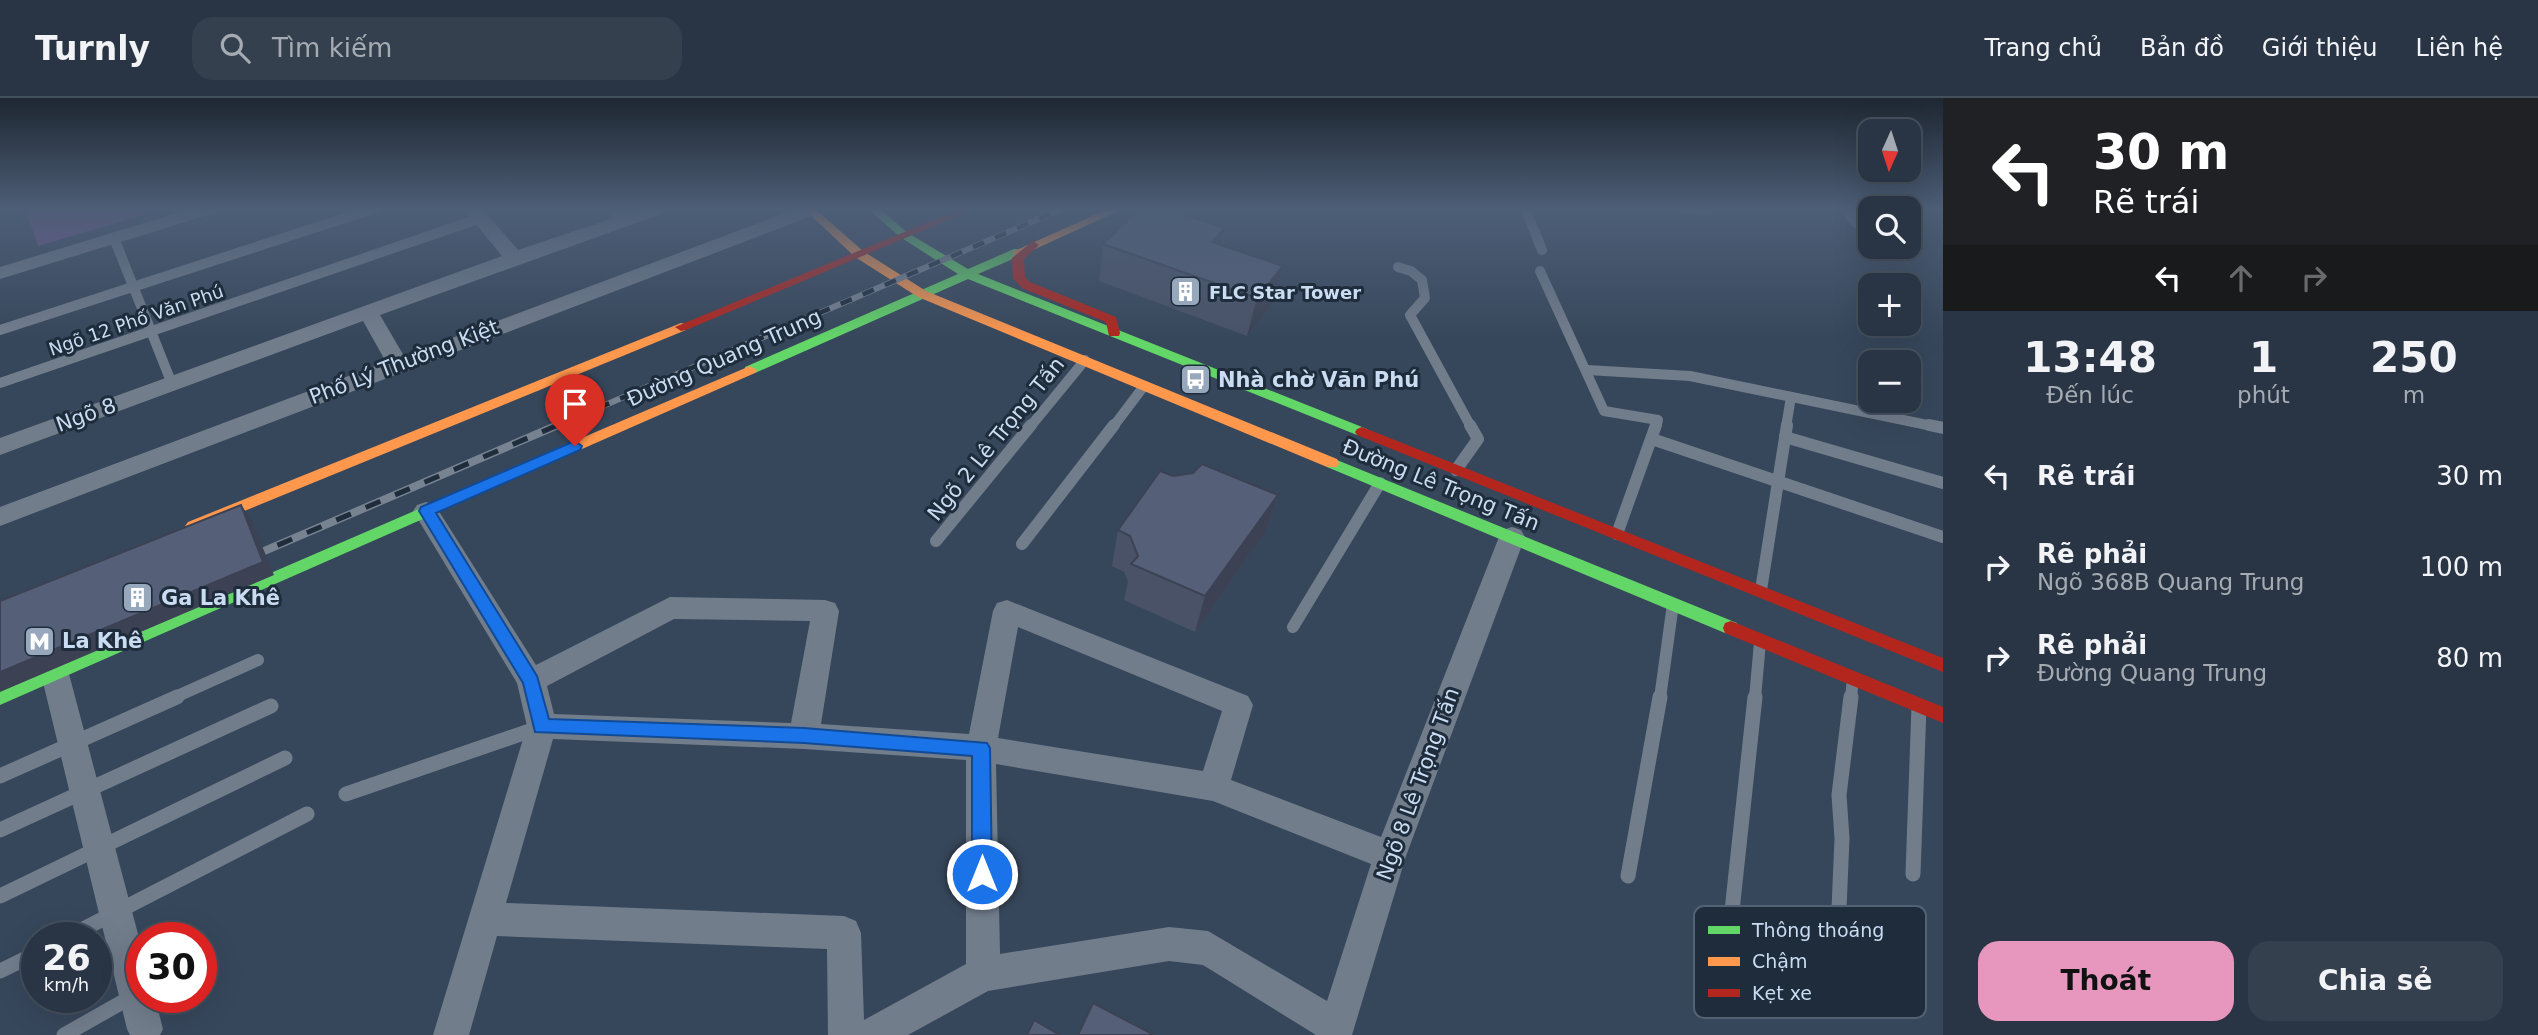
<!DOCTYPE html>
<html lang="vi">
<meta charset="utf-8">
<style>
body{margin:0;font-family:"DejaVu Sans",sans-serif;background:#35404f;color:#f1f3f6;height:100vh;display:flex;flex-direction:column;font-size:26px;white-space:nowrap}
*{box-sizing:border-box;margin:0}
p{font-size:23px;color:#a5abb2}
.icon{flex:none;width:38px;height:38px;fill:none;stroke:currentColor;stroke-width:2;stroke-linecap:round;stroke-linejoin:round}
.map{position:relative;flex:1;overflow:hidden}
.sheet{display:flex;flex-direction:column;background:#293544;width:595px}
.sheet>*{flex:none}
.top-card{background:#202124;color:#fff;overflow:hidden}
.needle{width:46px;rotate:183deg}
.tools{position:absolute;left:1858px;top:21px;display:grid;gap:14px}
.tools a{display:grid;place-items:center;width:63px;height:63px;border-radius:14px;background:#293544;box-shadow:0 7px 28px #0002,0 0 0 2px #45505d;font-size:35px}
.speed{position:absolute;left:21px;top:824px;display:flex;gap:14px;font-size:35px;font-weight:700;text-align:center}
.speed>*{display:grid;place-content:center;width:91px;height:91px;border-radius:50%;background:#293544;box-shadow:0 7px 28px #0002,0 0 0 2px #45505d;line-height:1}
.speed small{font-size:18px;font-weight:400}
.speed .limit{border:10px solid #d22;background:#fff;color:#111}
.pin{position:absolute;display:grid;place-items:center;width:60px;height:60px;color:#fff;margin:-72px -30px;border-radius:50% 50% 50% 0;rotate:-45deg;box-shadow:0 0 7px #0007}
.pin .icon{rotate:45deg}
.me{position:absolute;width:77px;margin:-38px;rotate:0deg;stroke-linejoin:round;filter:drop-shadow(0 0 5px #0008)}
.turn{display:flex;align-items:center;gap:24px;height:147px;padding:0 35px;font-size:32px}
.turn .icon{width:91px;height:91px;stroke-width:2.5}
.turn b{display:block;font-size:49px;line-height:60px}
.lanes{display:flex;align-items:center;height:66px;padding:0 35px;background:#0003;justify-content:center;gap:35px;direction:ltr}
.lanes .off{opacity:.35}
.eta{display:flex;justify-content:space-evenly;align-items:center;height:119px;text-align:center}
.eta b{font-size:42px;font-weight:600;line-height:49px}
.button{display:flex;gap:14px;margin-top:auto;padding:14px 35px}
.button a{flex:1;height:80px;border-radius:21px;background:#e797bd;color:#111;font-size:28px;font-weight:600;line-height:80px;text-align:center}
.button a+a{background:#35404f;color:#f1f3f6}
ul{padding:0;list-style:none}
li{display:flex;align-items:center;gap:21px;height:91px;padding:0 35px}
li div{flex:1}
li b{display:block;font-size:26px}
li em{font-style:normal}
header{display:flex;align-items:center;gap:42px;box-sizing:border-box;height:98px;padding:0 35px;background:#293544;border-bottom:2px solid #45505d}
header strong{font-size:33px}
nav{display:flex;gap:38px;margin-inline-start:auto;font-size:24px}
.search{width:490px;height:63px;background:#35404f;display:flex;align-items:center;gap:18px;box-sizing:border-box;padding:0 24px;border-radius:21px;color:#a5abb2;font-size:26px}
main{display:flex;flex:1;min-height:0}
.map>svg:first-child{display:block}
.green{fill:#7a5293}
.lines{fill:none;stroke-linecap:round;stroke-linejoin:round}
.lane-far2{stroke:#727d8c;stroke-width:10}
.lane-far1{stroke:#727d8c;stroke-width:12}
.lane{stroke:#727d8c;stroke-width:15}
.street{fill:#727d8c;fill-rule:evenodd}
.fast{fill:#63d668;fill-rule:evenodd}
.slow{fill:#ff974d;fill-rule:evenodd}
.jam{fill:#b3261e;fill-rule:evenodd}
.rail-far1-casing{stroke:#788392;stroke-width:6}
.rail-casing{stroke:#788392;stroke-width:8}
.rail-far1{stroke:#1e2c3c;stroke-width:4.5;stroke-dasharray:12;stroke-linecap:butt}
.rail{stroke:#1e2c3c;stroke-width:5;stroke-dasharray:16;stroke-linecap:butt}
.wall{fill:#495267}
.shaded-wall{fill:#3c4254}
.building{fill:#555f78;stroke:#3c4254;stroke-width:2}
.route{fill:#1a73e8;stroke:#114b97;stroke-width:2}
.labels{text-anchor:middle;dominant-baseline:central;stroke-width:6;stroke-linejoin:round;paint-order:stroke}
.far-poi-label{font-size:18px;font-weight:bold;fill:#cadcf2;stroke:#1e2c3c;text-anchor:start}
.far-street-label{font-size:18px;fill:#cadcf2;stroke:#1e2c3c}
.street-label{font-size:21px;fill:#cadcf2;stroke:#1e2c3c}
.poi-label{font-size:21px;font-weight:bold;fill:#cadcf2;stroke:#1e2c3c;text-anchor:start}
.key{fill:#1e2c3c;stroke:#526173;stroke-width:2}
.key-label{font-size:19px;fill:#cadcf2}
</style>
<header>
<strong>Turnly</strong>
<div class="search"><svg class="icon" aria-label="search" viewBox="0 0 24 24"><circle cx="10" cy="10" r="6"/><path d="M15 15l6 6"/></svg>Tìm kiếm</div>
<nav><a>Trang chủ</a><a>Bản đồ</a><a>Giới thiệu</a><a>Liên hệ</a></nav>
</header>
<main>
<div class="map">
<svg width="1943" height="937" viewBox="0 0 1943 937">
<rect width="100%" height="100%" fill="#37475b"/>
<path class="green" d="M25 110H166L38 148Z"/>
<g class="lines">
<g class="lane-far2">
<path d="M610 110 623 122"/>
<path d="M1525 110 1542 152"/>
<path d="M1685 110 1709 112 1708 110"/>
<path d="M1844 110 1856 125"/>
<path d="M114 140 172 286"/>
<path d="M1398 169 1411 173 1422 182 1425 200 1410 217 1471 329"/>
<path d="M1540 173 1604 313 1658 322 1656 329"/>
<path d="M0 232 376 110"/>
<path d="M1587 272 1690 278 1937 329"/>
<path d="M0 285 481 120"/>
<path d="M1030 329 1085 262"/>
<path d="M1113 329 1144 288"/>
<path d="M1786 329 1791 299"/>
</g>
<g class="lane-far1">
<path d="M1929 327 1943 330"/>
<path d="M1785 339 1943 385"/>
<path d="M1652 341 1943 439"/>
<path d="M1456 372 1478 341 1470 327"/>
<path d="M1617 436 1656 327"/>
<path d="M936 443 1031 327"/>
<path d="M1022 446 1114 327"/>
<path d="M1761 492 1787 327"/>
<path d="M1293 529 1380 385"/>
<path d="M173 600 258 562"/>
<path d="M1660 600 1673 506"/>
<path d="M1755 600 1760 544"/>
<path d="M1851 600 1853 580"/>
</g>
<g class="lane">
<path d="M0 678 177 599"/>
<path d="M346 696 538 630"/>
<path d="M0 732 271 608"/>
<path d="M1913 776 1919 608"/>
<path d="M1628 778 1660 599"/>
<path d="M0 798 285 660"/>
<path d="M1731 822 1755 599"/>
<path d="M66 840 307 716"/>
<path d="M1837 858 1842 740 1839 697 1851 599"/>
<path d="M0 873 37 855"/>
<path d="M64 937 133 898"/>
</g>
<g class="street">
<path d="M193 110H220L218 114 0 181V169Z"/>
<path d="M463 110H482L518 152 643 110H669L667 114 380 217 404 258 799 110H818L819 112 817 116 0 428V409L386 264 363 223 0 357V340L502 158Z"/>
<path d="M426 404 435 407 536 567 670 499 825 502 835 505 839 513 821 626 969 636 993 513 997 505 1007 502 1248 598 1253 607 1231 682 1381 739 1499 439 1503 432 1512 429 1521 432 1525 439 1406 758 1352 937H1316L1203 867 1169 863 988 893 908 937H828L827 851 497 838 469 937H433L527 628 517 585 413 413 417 407ZM674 521 810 523 791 625 554 616 547 588ZM1018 529 1222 613 1203 673 998 640ZM553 641 804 651 966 662V866L864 922 861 835 856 823 844 818 506 805ZM996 666 1213 703 1371 766 1327 903 1208 833 1169 829 1000 856Z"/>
<path d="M55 564 65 568 69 576 142 851V900H155L163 931 160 937H130L127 931 41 576 45 568Z"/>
</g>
<g class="fast">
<path d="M867 110H879L908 135 968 171 1014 151H1022V157L978 176 1367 331 1369 334 1367 337H1357L968 181 755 275H745V269L958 176 900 139Z"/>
<path d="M1332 360 1737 525 1739 530 1737 535H1725L1327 369 1325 365Z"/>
<path d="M486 382 493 387 491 391 0 607V592Z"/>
</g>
<g class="slow">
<path d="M803 110H814L863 153 926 193 1337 361 1339 365 1337 369H1327L918 199 855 159Z"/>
<path d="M1110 110H1125L1022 157H1014L1012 154Z"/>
<path d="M681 225 686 226V232L198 432 193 434 185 428 188 424Z"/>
<path d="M750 268 757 272 755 275 491 391H481L479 387 481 383Z"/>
</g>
<g class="jam">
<path d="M962 110H977L686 232 681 233 675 229Z"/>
<path d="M1033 143 1039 147 1024 161 1025 179 1030 184 1116 219 1120 235 1119 238H1109L1106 224 1022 190 1013 180 1012 160Z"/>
<path d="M1362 329 1943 560V574L1357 337 1355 334 1357 331Z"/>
<path d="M1731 523 1943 609V625L1725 535 1723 530 1725 525Z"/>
</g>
<defs>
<path id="rail-far1" d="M554 329 1064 110"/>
<path id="rail" d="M248 460 558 327"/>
</defs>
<use href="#rail-far1" class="rail-far1-casing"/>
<use href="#rail" class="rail-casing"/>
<use href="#rail-far1" class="rail-far1"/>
<use href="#rail" class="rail"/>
</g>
<g class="wall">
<path d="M1225 130 1222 147 1283 168 1273 205 1247 238 1099 183 1103 146Z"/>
<path d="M1173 378 1278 397 1266 433 1195 534 1124 502 1128 484 1124 474 1112 468 1118 432Z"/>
</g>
<g class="shaded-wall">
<path d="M1225 130 1217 166 1212 144Z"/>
<path d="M1283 168 1273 205 1247 238 1257 200Z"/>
<path d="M1278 397 1266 433 1195 534 1205 498Z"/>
<path d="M241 407 251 421 274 477 0 594V574Z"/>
</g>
<g class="building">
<path d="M1140 110H1164L1225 130 1212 144 1283 168 1257 200 1103 146Z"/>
<path d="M1202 366 1278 397 1205 498 1131 466 1138 458 1130 438 1118 432 1160 373 1173 378 1193 375Z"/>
<path d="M241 407 263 464 0 574V503Z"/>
<path d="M1093 905 1154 937H1078Z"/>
<path d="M1034 922 1060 937H1027Z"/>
</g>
<linearGradient id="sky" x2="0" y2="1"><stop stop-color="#1e2732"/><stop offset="0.46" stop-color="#4d5e77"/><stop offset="1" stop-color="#4d5e77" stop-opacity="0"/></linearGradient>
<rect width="1943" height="241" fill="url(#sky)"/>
<path class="route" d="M575 343 582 348 580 352 436 415 537 578 549 621 804 630 987 645 990 650 992 776 989 783 982 785 975 783 972 776V658L804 645 535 634 523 585 419 413 421 409Z"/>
<defs>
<symbol id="building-square" viewBox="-11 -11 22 22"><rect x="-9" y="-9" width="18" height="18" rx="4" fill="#97a8bd" stroke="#1e2c3c"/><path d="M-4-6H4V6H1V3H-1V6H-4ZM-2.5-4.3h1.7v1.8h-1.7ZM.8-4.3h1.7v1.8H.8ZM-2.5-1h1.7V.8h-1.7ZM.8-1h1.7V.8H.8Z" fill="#fff"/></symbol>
<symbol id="bus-square" viewBox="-11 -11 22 22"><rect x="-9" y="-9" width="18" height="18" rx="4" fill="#97a8bd" stroke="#1e2c3c"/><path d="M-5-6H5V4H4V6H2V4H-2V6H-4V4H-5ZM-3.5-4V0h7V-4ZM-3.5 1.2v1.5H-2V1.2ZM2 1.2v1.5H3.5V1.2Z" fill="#fff"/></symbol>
<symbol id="metro-square" viewBox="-11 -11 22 22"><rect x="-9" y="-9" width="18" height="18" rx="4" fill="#97a8bd" stroke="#1e2c3c"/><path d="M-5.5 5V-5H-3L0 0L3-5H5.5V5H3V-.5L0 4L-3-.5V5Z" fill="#fff"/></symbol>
</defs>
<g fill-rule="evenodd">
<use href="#building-square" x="1168" y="176" width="35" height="35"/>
<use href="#bus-square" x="1178" y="264" width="35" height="35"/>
<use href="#building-square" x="120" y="482" width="35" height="35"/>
<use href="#metro-square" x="22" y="526" width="35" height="35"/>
</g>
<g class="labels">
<g class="far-poi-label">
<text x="1209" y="194">FLC Star Tower</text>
</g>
<g class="far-street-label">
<text transform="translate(136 222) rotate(-19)">Ngõ 12 Phố Văn Phú</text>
</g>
<g class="street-label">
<text transform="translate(724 260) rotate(-24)">Đường Quang Trung</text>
<text transform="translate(404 264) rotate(-21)">Phố Lý Thường Kiệt</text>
<text transform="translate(86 317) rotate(-20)">Ngõ 8</text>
<text transform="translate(996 341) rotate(-51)">Ngõ 2 Lê Trọng Tấn</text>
<text transform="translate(1441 387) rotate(22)">Đường Lê Trọng Tấn</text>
<text transform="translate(1418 686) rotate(-70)">Ngõ 8 Lê Trọng Tấn</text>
</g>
<g class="poi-label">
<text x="1218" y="282">Nhà chờ Văn Phú</text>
<text x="161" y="500">Ga La Khê</text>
<text x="62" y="543">La Khê</text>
</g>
</g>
<rect x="1694" y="808" width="232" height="112" rx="10" class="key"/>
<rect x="1708" y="828" width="32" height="8" fill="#63d668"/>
<rect x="1708" y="859" width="32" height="9" fill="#ff974d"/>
<rect x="1708" y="891" width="32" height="8" fill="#b3261e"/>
<g class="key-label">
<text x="1752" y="839">Thông thoáng</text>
<text x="1752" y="870">Chậm</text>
<text x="1752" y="902">Kẹt xe</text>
</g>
</svg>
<div class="tools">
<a><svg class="needle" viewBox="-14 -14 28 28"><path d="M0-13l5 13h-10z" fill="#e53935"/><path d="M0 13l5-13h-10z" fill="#a5abb2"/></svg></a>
<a><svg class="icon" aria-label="search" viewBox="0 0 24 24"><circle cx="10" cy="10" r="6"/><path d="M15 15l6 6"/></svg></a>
<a>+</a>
<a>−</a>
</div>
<div class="speed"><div>26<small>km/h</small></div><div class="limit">30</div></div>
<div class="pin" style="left:575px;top:348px;background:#d93025"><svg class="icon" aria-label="arrive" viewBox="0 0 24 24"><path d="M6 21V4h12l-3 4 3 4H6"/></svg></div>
<svg class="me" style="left:982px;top:776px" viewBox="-20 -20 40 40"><circle r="17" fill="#1a73e8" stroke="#fff" stroke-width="3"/><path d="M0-11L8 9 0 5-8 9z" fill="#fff"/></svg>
</div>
<section class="sheet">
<div class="top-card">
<div class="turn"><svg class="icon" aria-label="left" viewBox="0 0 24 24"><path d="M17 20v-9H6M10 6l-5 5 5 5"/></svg><div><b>30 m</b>Rẽ trái</div></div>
<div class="lanes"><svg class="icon" aria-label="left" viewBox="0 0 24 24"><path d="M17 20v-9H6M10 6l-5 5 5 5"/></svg><svg class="icon off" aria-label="ahead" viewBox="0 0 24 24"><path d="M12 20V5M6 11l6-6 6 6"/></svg><svg class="icon off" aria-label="right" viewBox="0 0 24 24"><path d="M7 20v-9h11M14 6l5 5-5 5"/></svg></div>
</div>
<div class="eta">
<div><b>13:48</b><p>Đến lúc</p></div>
<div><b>1</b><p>phút</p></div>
<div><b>250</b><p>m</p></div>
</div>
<ul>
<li><svg class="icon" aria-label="left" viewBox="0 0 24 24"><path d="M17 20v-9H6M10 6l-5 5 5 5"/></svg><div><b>Rẽ trái</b></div><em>30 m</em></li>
<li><svg class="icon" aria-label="right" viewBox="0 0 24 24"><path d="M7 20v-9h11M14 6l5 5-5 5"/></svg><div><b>Rẽ phải</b><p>Ngõ 368B Quang Trung</p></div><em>100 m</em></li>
<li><svg class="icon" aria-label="right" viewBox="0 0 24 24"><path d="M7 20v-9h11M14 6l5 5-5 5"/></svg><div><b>Rẽ phải</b><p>Đường Quang Trung</p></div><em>80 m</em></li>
</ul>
<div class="button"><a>Thoát</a><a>Chia sẻ</a></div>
</section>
</main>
